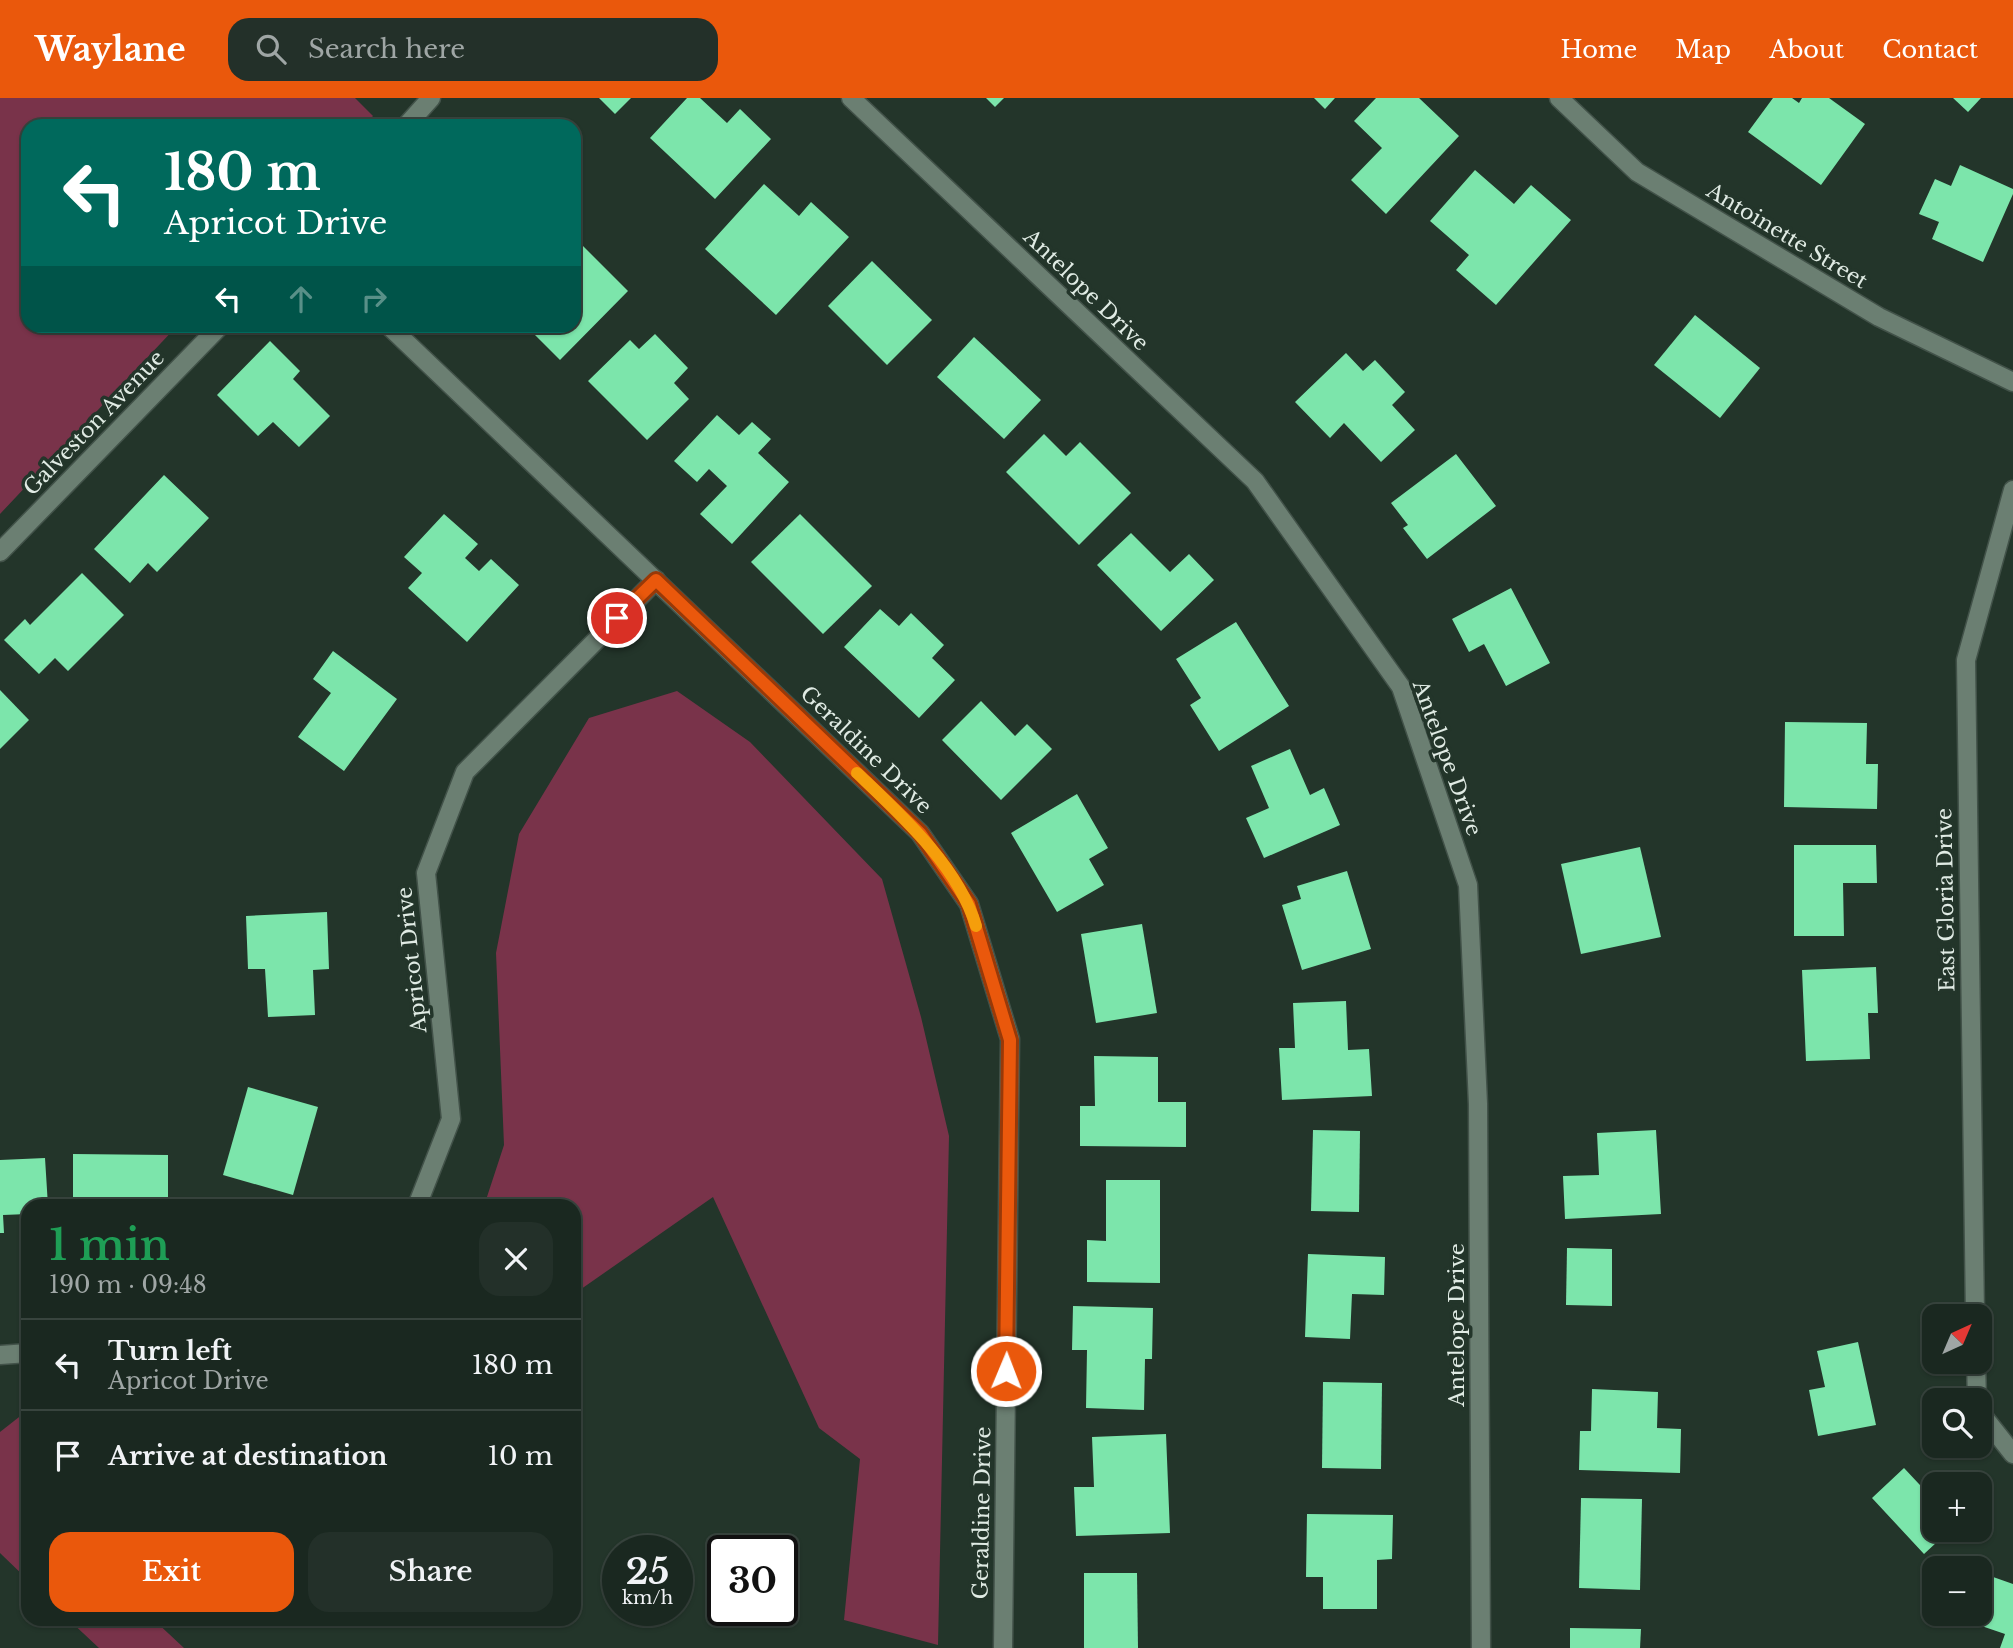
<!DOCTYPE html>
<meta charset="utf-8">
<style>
body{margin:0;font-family:"Libre Baskerville",serif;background:#233029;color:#f1f3f6;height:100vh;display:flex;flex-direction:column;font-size:26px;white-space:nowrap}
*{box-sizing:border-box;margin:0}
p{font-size:23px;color:#9fa6a5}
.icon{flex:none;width:38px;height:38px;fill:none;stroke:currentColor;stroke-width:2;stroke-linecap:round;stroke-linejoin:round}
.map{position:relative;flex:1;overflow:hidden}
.details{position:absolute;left:21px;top:1101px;width:560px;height:427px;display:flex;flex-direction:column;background:#1a2820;border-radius:21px;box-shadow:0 2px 5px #0004,0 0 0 2px #38443e}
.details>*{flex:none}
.guide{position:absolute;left:21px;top:21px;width:560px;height:214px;border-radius:21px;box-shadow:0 2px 5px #0004,0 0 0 2px #38443e;background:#00695c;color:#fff;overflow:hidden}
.needle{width:46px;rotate:44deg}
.buttons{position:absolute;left:1922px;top:1206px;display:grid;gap:14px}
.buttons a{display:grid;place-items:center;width:70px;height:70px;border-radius:14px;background:#1a2820;box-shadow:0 2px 5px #0004,0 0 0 2px #38443e;font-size:35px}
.speed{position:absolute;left:602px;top:1437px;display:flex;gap:14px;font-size:35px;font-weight:700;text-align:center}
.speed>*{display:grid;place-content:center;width:91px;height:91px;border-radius:50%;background:#1a2820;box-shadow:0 2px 5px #0004,0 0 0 2px #38443e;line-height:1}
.speed small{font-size:18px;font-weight:400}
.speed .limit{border:4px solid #111;border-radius:10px;background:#fff;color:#111}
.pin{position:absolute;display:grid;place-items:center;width:60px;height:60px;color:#fff;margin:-30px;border:4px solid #fff;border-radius:50%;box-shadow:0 2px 7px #0007}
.me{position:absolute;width:77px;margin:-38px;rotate:1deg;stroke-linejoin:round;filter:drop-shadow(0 0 5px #0008)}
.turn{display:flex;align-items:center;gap:24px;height:147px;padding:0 28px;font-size:32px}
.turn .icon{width:91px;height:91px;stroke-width:2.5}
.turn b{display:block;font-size:49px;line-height:60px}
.lanes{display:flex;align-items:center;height:66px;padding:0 28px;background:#0003;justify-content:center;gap:35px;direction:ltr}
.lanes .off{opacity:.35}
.round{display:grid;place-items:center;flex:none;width:74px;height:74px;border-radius:21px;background:#233029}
.summary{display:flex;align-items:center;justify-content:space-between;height:119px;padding:0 28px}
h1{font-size:42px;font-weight:600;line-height:52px;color:#1e9e55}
.action{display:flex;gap:14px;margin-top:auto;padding:14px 28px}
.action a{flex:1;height:80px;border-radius:21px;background:#ea580c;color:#fff;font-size:28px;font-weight:600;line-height:80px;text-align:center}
.action a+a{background:#233029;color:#f1f3f6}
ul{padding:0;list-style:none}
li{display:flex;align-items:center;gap:21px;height:91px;padding:0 28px;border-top:2px solid #38443e}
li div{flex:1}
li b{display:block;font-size:26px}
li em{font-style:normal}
header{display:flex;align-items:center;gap:42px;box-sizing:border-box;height:98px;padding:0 35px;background:#ea580c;color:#fff}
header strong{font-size:33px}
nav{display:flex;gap:38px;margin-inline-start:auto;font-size:24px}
.search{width:490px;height:63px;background:#233029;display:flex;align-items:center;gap:18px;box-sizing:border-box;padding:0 24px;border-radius:21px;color:#9fa6a5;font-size:26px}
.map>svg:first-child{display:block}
.green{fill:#79334a}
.building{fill:#7ce5ab}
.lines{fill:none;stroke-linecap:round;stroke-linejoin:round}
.street-casing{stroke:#425249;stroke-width:21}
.street{stroke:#6b7f72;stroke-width:18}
.route-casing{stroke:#983908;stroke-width:18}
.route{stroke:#ea580c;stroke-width:12}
.slow{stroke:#f59e0b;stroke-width:12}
.labels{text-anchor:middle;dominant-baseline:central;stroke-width:7;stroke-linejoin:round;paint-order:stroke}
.street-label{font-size:21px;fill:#e0ebe4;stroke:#23352a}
</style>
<header>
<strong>Waylane</strong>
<div class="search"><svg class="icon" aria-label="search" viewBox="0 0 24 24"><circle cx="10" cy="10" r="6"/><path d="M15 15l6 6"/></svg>Search here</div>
<nav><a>Home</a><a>Map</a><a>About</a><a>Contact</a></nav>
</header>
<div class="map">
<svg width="2013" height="1550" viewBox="0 0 2013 1550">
<rect width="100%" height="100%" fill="#23352a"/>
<g class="green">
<path d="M0 0H355L373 18 364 28H28V228H177L0 416Z"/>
<path d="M677 593 750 644 882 781 921 919 949 1038 938 1547 844 1522 860 1361 819 1330 713 1099 574 1196V1108H484L504 1047 496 855 519 736 589 620Z"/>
<path d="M28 1312V1482L0 1455V1334Z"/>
<path d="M68 1521H153L184 1550H99Z"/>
</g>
<g class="building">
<path d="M599 0H631L615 16Z"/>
<path d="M687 0H700L727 25 740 11 771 41 715 101 650 40Z"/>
<path d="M986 0H1004L995 9Z"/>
<path d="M1314 0H1335L1325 11Z"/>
<path d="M1376 0H1419L1459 38 1386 116 1351 82 1382 50 1354 23Z"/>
<path d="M1773 0H1792L1799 5 1802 0H1829L1865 26 1821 87 1748 34Z"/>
<path d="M1953 0H1981L1968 14Z"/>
<path d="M1960 67 2013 91V96L1983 164 1932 141 1939 124 1919 116 1935 81 1951 88Z"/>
<path d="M1475 72 1514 106 1531 87 1571 122 1496 207 1456 172 1469 157 1430 123Z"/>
<path d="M764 86 799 118 811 104 849 139 776 217 705 151Z"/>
<path d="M574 139 628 193 560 262 533 235 541 228H574Z"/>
<path d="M872 163 932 222 887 267 828 208Z"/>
<path d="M1695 217 1760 270 1720 320 1654 267Z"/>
<path d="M655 236 688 270 674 285 689 301 647 342 588 283 630 242 639 251Z"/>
<path d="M974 239 1041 302 1004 341 937 279Z"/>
<path d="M270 243 300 273 293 281 330 318 299 349 273 324 258 338 217 297Z"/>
<path d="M1346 255 1363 273 1375 262 1405 294 1392 307 1415 332 1381 364 1344 325 1330 340 1295 304Z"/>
<path d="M717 317 739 337 752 324 771 341 758 355 789 384 732 446 700 416 727 388 709 371 697 384 674 363Z"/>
<path d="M1044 336 1066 358 1080 344 1131 395 1079 447 1006 374Z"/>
<path d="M1456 356 1496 408 1427 461 1403 430 1408 427 1391 405Z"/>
<path d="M164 377 209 420 157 474 148 465 130 485 94 451Z"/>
<path d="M444 416 478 446 465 460 479 473 491 461 519 487 467 544 408 490 422 475 404 459Z"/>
<path d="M800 416 872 488 823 536 751 464Z"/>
<path d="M1131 435 1170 474 1189 456 1214 482 1161 533 1097 467Z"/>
<path d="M82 475 124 517 68 573 55 560 39 576 4 542 25 521 30 527Z"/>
<path d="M1511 490 1550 565 1506 588 1484 546 1469 554 1452 521Z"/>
<path d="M880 511 899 528 911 515 944 547 932 560 955 582 919 620 844 549Z"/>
<path d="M1236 524 1289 608 1219 653 1190 607 1201 600 1176 561Z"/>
<path d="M333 553 397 601 344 673 298 639 331 595 313 581Z"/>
<path d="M0 592 29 622 0 651Z"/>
<path d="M981 603 1015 638 1027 626 1052 651 1001 702 942 642Z"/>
<path d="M1785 624 1867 625 1866 666H1878L1877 711 1784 709Z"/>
<path d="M1290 651 1310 697 1324 690 1340 727 1264 760 1246 720 1269 710 1251 668Z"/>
<path d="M1077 696 1108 750 1089 761 1104 787 1057 814 1011 735Z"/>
<path d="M1794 747H1876L1877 785H1843L1844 838H1794Z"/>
<path d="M1640 749 1661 839 1581 856 1561 766Z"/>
<path d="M1347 773 1371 851 1302 872 1282 807 1301 801 1297 788Z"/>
<path d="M327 814 329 871 313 872 315 917 268 919 265 871H248L246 818Z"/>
<path d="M1142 826 1157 915 1096 925 1081 836Z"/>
<path d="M1876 869 1878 915H1868L1870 961 1806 963 1802 872Z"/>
<path d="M1346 903 1348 952 1369 951 1372 998 1282 1002 1279 950H1295L1293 905Z"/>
<path d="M1094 958 1158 959V1004H1186V1049L1080 1048V1008H1095Z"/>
<path d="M248 989 318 1009 293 1097 223 1077Z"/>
<path d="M1313 1032 1360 1033 1359 1114 1311 1113Z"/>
<path d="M1656 1032 1661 1116 1565 1121 1563 1078 1599 1077 1597 1035Z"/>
<path d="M73 1056 168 1057V1108H73Z"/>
<path d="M45 1060 48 1108H28V1116L3 1117 4 1135H0V1062Z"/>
<path d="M1106 1082H1160V1185L1087 1184V1142L1106 1143Z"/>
<path d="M1567 1150 1612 1151V1208L1566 1207Z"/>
<path d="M1308 1156 1385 1159 1384 1197 1352 1196 1350 1241 1305 1239Z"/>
<path d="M1073 1208 1153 1210 1152 1261H1145L1144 1312 1086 1310 1087 1252H1072Z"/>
<path d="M1858 1244 1876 1327 1818 1338 1809 1292 1825 1289 1817 1253Z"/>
<path d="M1323 1284 1382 1285 1381 1371 1322 1370Z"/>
<path d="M1592 1291 1658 1294 1657 1330 1681 1331 1680 1375 1579 1372 1580 1333H1591Z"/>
<path d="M1166 1336 1170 1435 1076 1438 1074 1389H1094L1092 1339Z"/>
<path d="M1904 1370 1934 1402V1432H1950L1924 1456 1872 1400Z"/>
<path d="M1581 1400 1642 1401 1640 1492 1579 1490Z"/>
<path d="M1307 1416 1393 1417 1392 1461 1377 1462V1511H1323V1479H1306Z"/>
<path d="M1979 1474 2013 1486V1550H2000L2005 1536 1961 1521 1963 1516H1979Z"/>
<path d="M1084 1475H1137L1138 1550H1084Z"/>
<path d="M1570 1530 1641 1531 1640 1550H1570Z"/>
</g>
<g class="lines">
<defs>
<g id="street">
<path d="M851 0 1255 383 1401 589 1468 787 1478 1006 1481 1550"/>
<path d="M1559 0 1637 74 1879 219 2013 284"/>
<path d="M406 28 431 0"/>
<path d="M389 228 920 735 969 806 1010 941 1003 1550"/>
<path d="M0 454 220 228"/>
<path d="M417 1108 451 1021 426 775 465 674 656 482"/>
<path d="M1975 1218 1966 562 2013 392"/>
<path d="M0 1257 28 1255"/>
<path d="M1976 1264 1977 1302"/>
<path d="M1979 1313 2013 1356"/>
</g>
</defs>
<use href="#street" class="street-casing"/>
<use href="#street" class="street"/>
</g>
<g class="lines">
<defs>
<path id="route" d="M617 520 656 482 920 735 969 806 1010 942 1006 1273"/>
</defs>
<use href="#route" class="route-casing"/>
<use href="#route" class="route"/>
<path class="slow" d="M857 675C901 717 958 768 976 828"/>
</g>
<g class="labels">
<g class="street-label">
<text transform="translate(1787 138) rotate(31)">Antoinette Street</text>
<text transform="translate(1086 192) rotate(44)">Antelope Drive</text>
<text transform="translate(94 325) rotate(-46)">Galveston Avenue</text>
<text transform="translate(866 652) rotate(44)">Geraldine Drive</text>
<text transform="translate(1447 660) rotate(70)">Antelope Drive</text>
<text transform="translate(1946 802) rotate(-91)">East Gloria Drive</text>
<text transform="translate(412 862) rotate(-96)">Apricot Drive</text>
<text transform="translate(1457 1227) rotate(-90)">Antelope Drive</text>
<text transform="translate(982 1415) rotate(-89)">Geraldine Drive</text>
</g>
</g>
</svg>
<div class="buttons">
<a><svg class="needle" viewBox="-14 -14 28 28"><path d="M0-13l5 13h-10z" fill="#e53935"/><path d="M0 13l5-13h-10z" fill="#9fa6a5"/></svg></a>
<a><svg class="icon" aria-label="search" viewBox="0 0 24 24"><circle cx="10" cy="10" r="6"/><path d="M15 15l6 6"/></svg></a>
<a>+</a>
<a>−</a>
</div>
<div class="speed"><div>25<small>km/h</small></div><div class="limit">30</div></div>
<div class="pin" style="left:617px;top:520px;background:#d93025"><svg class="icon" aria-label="arrive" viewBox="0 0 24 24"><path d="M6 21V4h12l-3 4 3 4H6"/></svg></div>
<svg class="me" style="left:1006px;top:1273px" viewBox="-20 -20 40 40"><circle r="17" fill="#ea580c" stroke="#fff" stroke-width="3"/><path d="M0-11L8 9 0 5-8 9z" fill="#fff"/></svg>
<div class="guide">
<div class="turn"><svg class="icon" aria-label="left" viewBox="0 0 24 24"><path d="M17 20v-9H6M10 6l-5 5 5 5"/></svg><div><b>180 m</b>Apricot Drive</div></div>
<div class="lanes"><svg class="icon" aria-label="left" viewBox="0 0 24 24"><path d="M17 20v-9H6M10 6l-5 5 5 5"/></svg><svg class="icon off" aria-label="ahead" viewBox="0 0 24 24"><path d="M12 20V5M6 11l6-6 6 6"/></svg><svg class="icon off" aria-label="right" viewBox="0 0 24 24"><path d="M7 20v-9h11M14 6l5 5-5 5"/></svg></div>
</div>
<section class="details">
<div class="summary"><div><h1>1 min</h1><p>190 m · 09:48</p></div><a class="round"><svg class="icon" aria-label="close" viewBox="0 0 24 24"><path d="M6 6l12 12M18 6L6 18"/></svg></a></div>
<ul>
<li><svg class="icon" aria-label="left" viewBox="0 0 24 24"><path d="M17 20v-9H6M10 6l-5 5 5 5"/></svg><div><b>Turn left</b><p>Apricot Drive</p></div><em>180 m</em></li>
<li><svg class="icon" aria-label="arrive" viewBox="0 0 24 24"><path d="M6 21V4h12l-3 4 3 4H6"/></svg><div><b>Arrive at destination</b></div><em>10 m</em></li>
</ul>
<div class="action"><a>Exit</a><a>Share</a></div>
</section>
</div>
